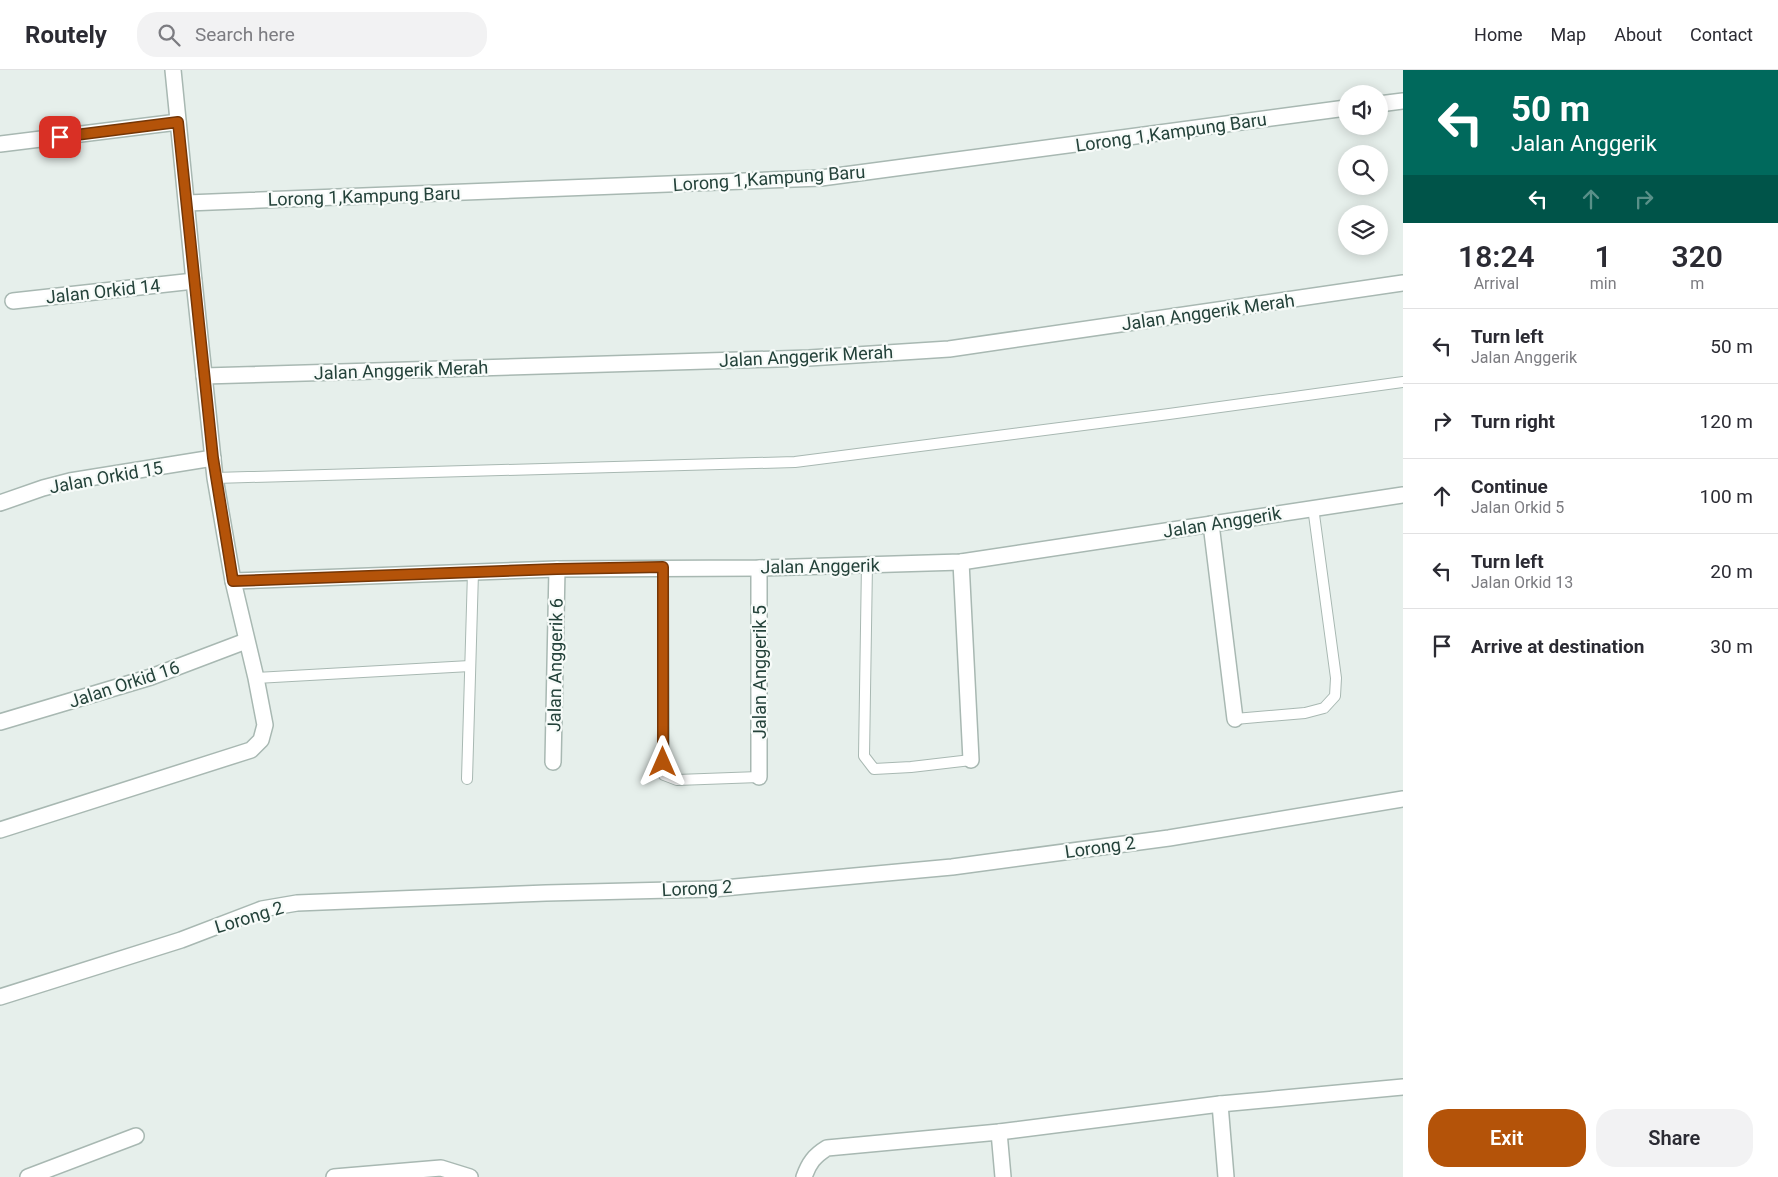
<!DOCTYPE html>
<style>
body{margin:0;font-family:Roboto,sans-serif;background:#f2f2f3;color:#2b2b33;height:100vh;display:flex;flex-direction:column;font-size:19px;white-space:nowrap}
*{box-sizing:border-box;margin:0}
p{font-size:16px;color:#7c7c81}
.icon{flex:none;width:28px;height:28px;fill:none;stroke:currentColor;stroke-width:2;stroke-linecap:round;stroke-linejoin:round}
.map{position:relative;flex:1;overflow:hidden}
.side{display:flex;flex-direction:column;background:#fff;width:375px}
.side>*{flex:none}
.hud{background:#00695c;color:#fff;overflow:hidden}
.tools{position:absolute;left:1338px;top:15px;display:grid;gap:10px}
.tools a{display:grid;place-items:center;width:50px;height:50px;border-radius:50%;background:#fff;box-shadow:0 2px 12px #0003;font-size:25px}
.pin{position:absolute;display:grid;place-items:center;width:42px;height:42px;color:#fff;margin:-21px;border-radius:10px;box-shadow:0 2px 8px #0006}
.me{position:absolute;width:55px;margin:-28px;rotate:0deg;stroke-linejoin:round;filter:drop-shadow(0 0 4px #0008)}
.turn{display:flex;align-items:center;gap:18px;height:105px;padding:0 25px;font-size:22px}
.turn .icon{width:65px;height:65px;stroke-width:2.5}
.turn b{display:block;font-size:35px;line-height:42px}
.lanes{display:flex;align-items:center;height:48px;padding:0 25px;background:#0003;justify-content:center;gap:25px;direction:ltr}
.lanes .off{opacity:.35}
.eta{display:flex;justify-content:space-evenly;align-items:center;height:85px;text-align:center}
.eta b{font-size:30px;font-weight:600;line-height:35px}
.cta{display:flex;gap:10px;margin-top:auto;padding:10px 25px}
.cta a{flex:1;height:58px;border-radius:20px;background:#b45309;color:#fff;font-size:20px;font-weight:600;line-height:58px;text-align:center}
.cta a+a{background:#f2f2f3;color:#2b2b33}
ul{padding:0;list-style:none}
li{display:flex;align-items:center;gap:15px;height:75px;padding:0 25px;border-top:1px solid #e1e1e2}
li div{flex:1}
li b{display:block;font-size:19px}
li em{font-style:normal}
header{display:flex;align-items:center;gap:30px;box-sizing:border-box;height:70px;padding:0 25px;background:#fff;border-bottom:1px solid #e1e1e2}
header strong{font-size:24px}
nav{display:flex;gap:28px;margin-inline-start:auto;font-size:18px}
.search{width:350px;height:45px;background:#f2f2f3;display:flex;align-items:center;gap:12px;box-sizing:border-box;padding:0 18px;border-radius:20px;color:#7c7c81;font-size:19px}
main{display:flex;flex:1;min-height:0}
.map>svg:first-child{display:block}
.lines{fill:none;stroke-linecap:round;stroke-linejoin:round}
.service-casing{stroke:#a8b8b2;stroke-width:12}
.minor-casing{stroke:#a8b8b2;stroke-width:18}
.service{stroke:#fff;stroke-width:10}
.minor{stroke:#fff;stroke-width:15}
.route-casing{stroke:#753606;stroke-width:12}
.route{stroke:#b45309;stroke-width:9}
.labels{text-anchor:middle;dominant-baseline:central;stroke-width:4.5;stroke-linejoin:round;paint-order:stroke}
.street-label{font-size:18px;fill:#24423a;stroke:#f7fbf9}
</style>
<header>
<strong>Routely</strong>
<div class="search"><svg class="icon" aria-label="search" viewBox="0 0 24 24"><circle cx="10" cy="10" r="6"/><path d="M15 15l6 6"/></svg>Search here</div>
<nav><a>Home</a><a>Map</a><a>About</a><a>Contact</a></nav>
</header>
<main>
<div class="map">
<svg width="1403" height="1107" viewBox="0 0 1403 1107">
<rect width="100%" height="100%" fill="#e6efeb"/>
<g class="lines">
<defs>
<g id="service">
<path d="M215 408 795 392 1169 344 1403 312"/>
<path d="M867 494 864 686 874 699 911 697 971 690"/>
<path d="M663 497 664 705 677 710 759 707"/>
<path d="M256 608 470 596"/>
<path d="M1235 649 1305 643 1324 638 1335 626 1336 608 1313 437"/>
<path d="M467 709 473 502"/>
</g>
<g id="minor">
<path d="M1379 34 1403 31"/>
<path d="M0 74 178 52"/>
<path d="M187 133 821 108 1346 38"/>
<path d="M13 231 194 211"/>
<path d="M204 306 809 288 949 279 1403 213"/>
<path d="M0 433 43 418 70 411 213 388"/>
<path d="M1211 454 1235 649"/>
<path d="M961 492 971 690"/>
<path d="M759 498V707"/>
<path d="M233 511 557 499 759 498 961 492 1403 425"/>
<path d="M0 652 151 607 246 571"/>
<path d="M553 692 557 499"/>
<path d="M0 760 251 680 261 670 265 655 256 608 233 511 215 408 194 211 173 0"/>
<path d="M0 927 181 870 262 839 297 833 546 823 713 819 952 797 1169 768 1403 729"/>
<path d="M1220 1034 1226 1107"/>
<path d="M999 1062 1003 1107"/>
<path d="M28 1107 136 1066"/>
<path d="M334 1107 441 1098 470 1107"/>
<path d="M804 1107C809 1093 814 1086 827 1078L999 1062 1220 1034 1403 1017"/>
</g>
</defs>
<use href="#service" class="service-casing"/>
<use href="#minor" class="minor-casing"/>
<use href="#service" class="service"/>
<use href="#minor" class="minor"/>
</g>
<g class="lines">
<defs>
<path id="route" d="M60 67 178 52 213 388 233 511 557 499 663 497V692"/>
</defs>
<use href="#route" class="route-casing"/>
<use href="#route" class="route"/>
</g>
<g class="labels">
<g class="street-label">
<text transform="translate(1171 62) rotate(-8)">Lorong 1,Kampung Baru</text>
<text transform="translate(769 108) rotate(-4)">Lorong 1,Kampung Baru</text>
<text transform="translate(364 126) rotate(-2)">Lorong 1,Kampung Baru</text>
<text transform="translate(103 221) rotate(-6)">Jalan Orkid 14</text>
<text transform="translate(1208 242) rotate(-8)">Jalan Anggerik Merah</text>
<text transform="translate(806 286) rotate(-3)">Jalan Anggerik Merah</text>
<text transform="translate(401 300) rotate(-2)">Jalan Anggerik Merah</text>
<text transform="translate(106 407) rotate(-10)">Jalan Orkid 15</text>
<text transform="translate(1222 452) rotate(-9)">Jalan Anggerik</text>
<text transform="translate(820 496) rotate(-1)">Jalan Anggerik</text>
<text transform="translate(555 595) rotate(-89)">Jalan Anggerik 6</text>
<text transform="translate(759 602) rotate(-90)">Jalan Anggerik 5</text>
<text transform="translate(124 614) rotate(-18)">Jalan Orkid 16</text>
<text transform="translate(1100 777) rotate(-8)">Lorong 2</text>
<text transform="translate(697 818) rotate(-3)">Lorong 2</text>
<text transform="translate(249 847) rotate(-17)">Lorong 2</text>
</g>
</g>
</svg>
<div class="tools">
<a><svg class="icon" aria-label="sound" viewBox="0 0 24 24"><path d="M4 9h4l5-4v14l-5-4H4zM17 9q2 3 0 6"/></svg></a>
<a><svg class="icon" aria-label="search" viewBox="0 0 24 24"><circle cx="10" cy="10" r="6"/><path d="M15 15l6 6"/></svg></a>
<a><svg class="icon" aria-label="layers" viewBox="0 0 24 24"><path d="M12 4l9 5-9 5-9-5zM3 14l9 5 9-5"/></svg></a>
</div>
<div class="pin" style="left:60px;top:67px;background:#d93025"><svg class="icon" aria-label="arrive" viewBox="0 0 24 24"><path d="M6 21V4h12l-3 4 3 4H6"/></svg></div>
<svg class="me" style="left:663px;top:692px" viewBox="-20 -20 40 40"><path d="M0-17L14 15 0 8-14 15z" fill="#b45309" stroke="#fff" stroke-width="4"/></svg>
</div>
<section class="side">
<div class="hud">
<div class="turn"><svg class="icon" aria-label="left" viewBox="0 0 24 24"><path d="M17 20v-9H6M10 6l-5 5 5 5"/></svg><div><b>50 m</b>Jalan Anggerik</div></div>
<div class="lanes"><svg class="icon" aria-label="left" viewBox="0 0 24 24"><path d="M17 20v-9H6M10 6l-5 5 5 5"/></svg><svg class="icon off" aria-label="ahead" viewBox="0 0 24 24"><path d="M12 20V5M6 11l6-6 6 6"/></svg><svg class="icon off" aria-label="right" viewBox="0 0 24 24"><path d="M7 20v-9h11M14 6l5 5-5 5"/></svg></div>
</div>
<div class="eta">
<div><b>18:24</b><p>Arrival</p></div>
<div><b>1</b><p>min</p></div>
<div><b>320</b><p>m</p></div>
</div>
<ul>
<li><svg class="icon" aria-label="left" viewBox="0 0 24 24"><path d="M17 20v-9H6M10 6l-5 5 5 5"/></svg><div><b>Turn left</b><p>Jalan Anggerik</p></div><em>50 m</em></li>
<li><svg class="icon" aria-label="right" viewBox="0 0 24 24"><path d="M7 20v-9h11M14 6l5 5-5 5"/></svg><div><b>Turn right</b></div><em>120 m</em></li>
<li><svg class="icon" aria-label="ahead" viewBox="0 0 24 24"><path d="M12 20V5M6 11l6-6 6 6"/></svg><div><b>Continue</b><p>Jalan Orkid 5</p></div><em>100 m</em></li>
<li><svg class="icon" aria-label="left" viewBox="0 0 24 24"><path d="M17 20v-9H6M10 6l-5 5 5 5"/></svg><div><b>Turn left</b><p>Jalan Orkid 13</p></div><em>20 m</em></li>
<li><svg class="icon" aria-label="arrive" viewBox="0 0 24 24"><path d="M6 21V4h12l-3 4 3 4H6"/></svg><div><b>Arrive at destination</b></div><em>30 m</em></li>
</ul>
<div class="cta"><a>Exit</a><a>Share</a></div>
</section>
</main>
